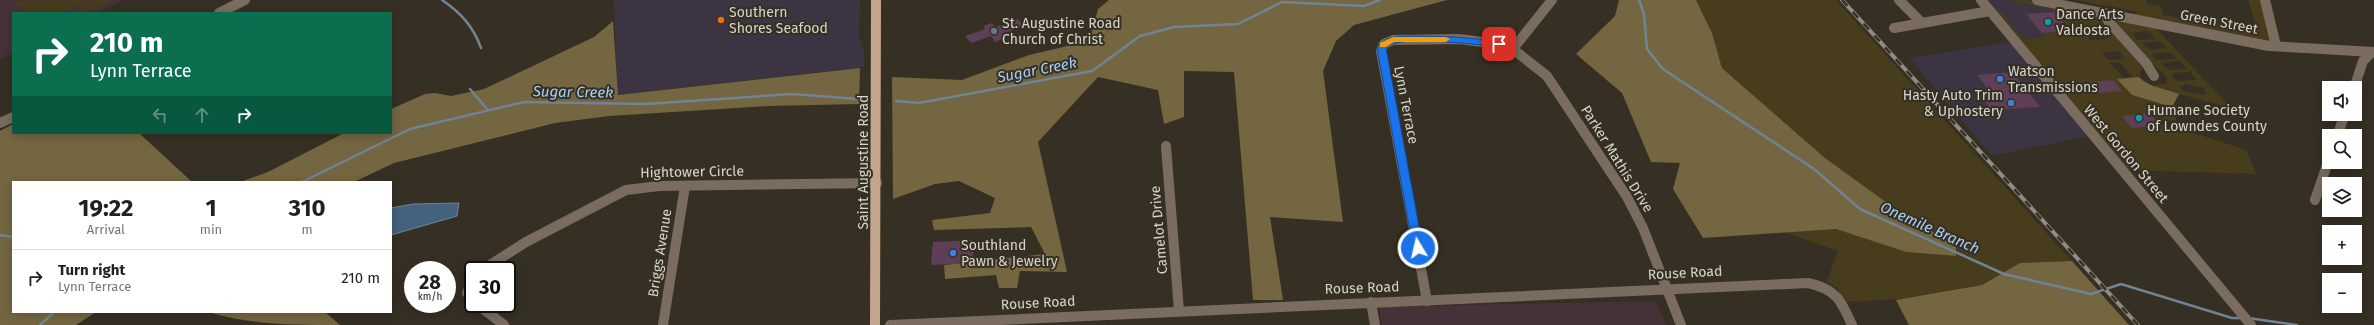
<!DOCTYPE html>
<meta charset="utf-8">
<style>
body{margin:0;font-family:"Fira Sans",sans-serif;background:#f6f6f6;color:#202124;height:100vh;display:flex;flex-direction:column;font-size:15px;white-space:nowrap}
*{box-sizing:border-box;margin:0}
p{font-size:13px;color:#757577}
.icon{flex:none;width:22px;height:22px;fill:none;stroke:currentColor;stroke-width:2;stroke-linecap:round;stroke-linejoin:round}
.map{position:relative;flex:1;overflow:hidden}
.sheet{position:absolute;left:12px;top:181px;width:380px;height:132px;display:flex;flex-direction:column;background:#fff;border-radius:0px;box-shadow:0 2px 10px #0003}
.sheet>*{flex:none}
.top-card{position:absolute;left:12px;top:12px;width:380px;height:122px;border-radius:0px;box-shadow:0 2px 10px #0003;background:#0b6e4f;color:#fff;overflow:hidden}
.controls{position:absolute;left:2322px;top:81px;display:grid;gap:8px}
.controls a{display:grid;place-items:center;width:40px;height:40px;border-radius:0px;background:#fff;box-shadow:0 2px 10px #0003;font-size:20px}
.speed{position:absolute;left:404px;top:261px;display:flex;gap:8px;font-size:20px;font-weight:700;text-align:center}
.speed>*{display:grid;place-content:center;width:52px;height:52px;border-radius:50%;background:#fff;box-shadow:0 2px 10px #0003;line-height:1}
.speed small{font-size:10px;font-weight:400}
.speed .limit{border:2px solid #111;border-radius:6px;background:#fff;color:#111}
.pin{position:absolute;display:grid;place-items:center;width:34px;height:34px;color:#fff;margin:-17px;border-radius:8px;box-shadow:0 2px 6px #0006}
.me{position:absolute;width:44px;margin:-22px;rotate:351deg;stroke-linejoin:round;filter:drop-shadow(0 0 3px #0008)}
.turn{display:flex;align-items:center;gap:14px;height:84px;padding:0 12px;font-size:18px}
.turn .icon{width:52px;height:52px;stroke-width:2.5}
.turn b{display:block;font-size:28px;line-height:34px}
.lanes{display:flex;align-items:center;height:38px;padding:0 12px;background:#0003;justify-content:center;gap:20px;direction:ltr}
.lanes .off{opacity:.35}
.eta{display:flex;justify-content:space-evenly;align-items:center;height:68px;text-align:center}
.eta b{font-size:24px;font-weight:700;line-height:28px}
ul{padding:0;list-style:none}
li{display:flex;align-items:center;gap:12px;height:56px;padding:0 12px;border-top:1px solid #e0e0e0}
li div{flex:1}
li b{display:block;font-size:15px}
li em{font-style:normal}
.map>svg:first-child{display:block}
.commercial{fill:#3d3443}
.education{fill:#453239}
.green{fill:#473c1c;fill-rule:evenodd}
.forest{fill:#746640}
.water{fill:#44617d;stroke:#708495}
.lines{fill:none;stroke-linecap:round;stroke-linejoin:round}
.stream{stroke:#708495;stroke-width:2.5}
.building{fill:#5e3f57}
.minor{stroke:#7a6c5f;stroke-width:10}
.major{stroke:#c3a68d;stroke-width:10}
.rail-casing{stroke:#908c82;stroke-width:4}
.rail{stroke:#353023;stroke-width:2.5;stroke-dasharray:8;stroke-linecap:butt}
.route{fill:#1a73e8;stroke:#114b97}
.slow{fill:#f59e0b}
.food-dot{fill:#e8710a;stroke:#353023;stroke-width:1.5}
.culture-dot{fill:#0f9aa8;stroke:#353023;stroke-width:1.5}
.worship-dot{fill:#6b7280;stroke:#353023;stroke-width:1.5}
.shop-dot{fill:#3f7fe0;stroke:#353023;stroke-width:1.5}
.labels{text-anchor:middle;dominant-baseline:central;stroke-width:4;stroke-linejoin:round;paint-order:stroke}
.poi-label{font-size:14px;fill:#d8d5cd;stroke:#353023;text-anchor:start}
.street-label{font-size:14px;fill:#d8d5cd;stroke:#353023}
.water-label{font-size:15px;font-style:italic;fill:#a7cff6;stroke:#353023}
</style>
<div class="map">
<svg width="2374" height="325" viewBox="0 0 2374 325">
<rect width="100%" height="100%" fill="#353023"/>
<g class="commercial">
<path d="M614 0H860L859 37 864 51V67L617 95Z"/>
<path d="M1984 0H2027L2052 5 2078 35 2016 39Z"/>
<path d="M2012 42 2088 136 1992 156 1909 58Z"/>
</g>
<g class="education">
<path d="M0 0H123L96 13H13V53L0 59Z"/>
<path d="M1656 301 1666 325H1382L1379 307Z"/>
</g>
<g class="green">
<path d="M89 0 62 13H27L12 1Z"/>
<path d="M96 0H112L85 13H69Z"/>
<path d="M1696 0H1836L2072 261 2020 263 1982 285 1903 299 1845 302 1838 289 1827 281 1838 251 1784 232 1836 229 1906 252 1956 256V243L1915 223 1825 158 1722 68 1712 33Z"/>
<path d="M2006 0H2027L2094 14 2140 62 2142 68 2139 77 2118 79 2132 95 2172 107 2176 120 2161 121 2169 131 2185 130 2246 150 2256 174 2125 170 1996 12 2000 11 2024 39 2045 37 2042 33 2071 30 2051 9ZM2103 31 2107 39 2090 40 2084 33ZM2120 51 2124 59 2108 60 2102 53ZM2116 62 2121 64 2133 77 2124 78 2110 63Z"/>
<path d="M2076 0H2146L2147 4 2162 7 2163 15 2220 24 2244 32 2243 28 2257 29 2248 0H2260L2270 39 2268 42 2136 17 2135 13 2139 12Z"/>
<path d="M2117 21 2153 25 2231 108 2179 94 2167 89H2159L2155 85 2166 84 2167 77 2147 59 2115 23ZM2149 31 2156 39 2137 40 2132 33ZM2160 41 2167 48 2150 50 2141 43ZM2170 52 2176 59 2156 60 2152 55H2154L2153 53ZM2180 61 2187 69 2169 70 2161 63ZM2190 72 2197 80 2177 81 2172 76 2174 75 2172 73ZM2184 84 2204 88 2206 95 2182 91 2180 86H2184Z"/>
</g>
<g class="forest">
<path d="M1109 0H1447L1354 25 1336 41 1323 71 1343 222 1270 217 1283 300H1253L1234 72 1184 71V117L1164 124 1158 90 1098 77 1038 142 1067 272 1020 271 1017 288H999L996 275 945 279 944 265 1045 254 1031 227 934 230 932 220 990 213 995 198 959 181 935 184 893 199 892 77 962 80 1029 55 1076 44 1091 35 1098 9Z"/>
<path d="M1619 0H1696L1712 33 1722 68 1825 158 1915 223 1956 243V256L1906 252 1836 229 1703 238 1673 189 1680 163 1651 162 1622 93 1576 54 1615 16Z"/>
<path d="M613 21 618 95 860 68 859 104 769 106 609 116 555 123 394 163 354 182H240L268 172 344 133H391V109L425 94 435 93 451 96 484 89 594 37Z"/>
<path d="M2139 77C2150 88 2165 88 2179 94L2172 107 2132 95 2117 79Z"/>
<path d="M13 124V133H139L192 182H13V312H96L76 325H0V131Z"/>
<path d="M2072 261 2129 325H1909L1896 300 1982 285 2020 263Z"/>
<path d="M208 312H325L340 325C296 325 250 325 208 312Z"/>
</g>
<path class="water" d="M459 203 457 216 391 235V208L413 204Z"/>
<g class="lines">
<g class="stream">
<path d="M442 0C461 13 473 26 481 48"/>
<path d="M1639 0 1644 14 1647 49 1663 69 1814 169 1860 209 2004 274 2091 294 2121 284 2232 318H2241"/>
<path d="M470 89 487 109"/>
<path d="M896 101 919 103 1092 71 1140 36 1174 27 1238 24 1282 2 1364 6 1380 0"/>
<path d="M302 182 410 129 524 102 646 104 792 94 859 99"/>
<path d="M0 235 13 237"/>
<path d="M2248 318 2297 325"/>
<path d="M40 325 54 312"/>
</g>
</g>
<g class="building">
<path d="M2054 12 2071 31 2042 33 2026 14Z"/>
<path d="M1018 19 1024 26 1002 34 1005 38 995 42 991 36 971 43 965 36 985 29 983 26 992 23 995 27Z"/>
<path d="M2013 72 2022 84 2040 107 1991 110 1983 98H1995L1977 75Z"/>
<path d="M2113 80 2122 91 2086 94 2077 83Z"/>
<path d="M2149 113 2161 126 2132 128 2122 116Z"/>
<path d="M974 240 973 263 931 265 933 242Z"/>
</g>
<g class="lines">
<g class="minor">
<path d="M1899 0 1922 23"/>
<path d="M1981 0 2251 325"/>
<path d="M2037 0 2269 46 2374 52"/>
<path d="M2265 0 2276 46"/>
<path d="M219 13 245 0"/>
<path d="M2105 13 2108 21 2146 63 2154 76"/>
<path d="M1894 28 1990 11"/>
<path d="M1512 50 1552 0"/>
<path d="M2354 88 2363 61 2372 52"/>
<path d="M0 123 13 117"/>
<path d="M2337 136 2345 114"/>
<path d="M1166 146 1179 311"/>
<path d="M2315 200 2329 159"/>
<path d="M482 270 526 242 626 190 659 186 877 183"/>
<path d="M473 279 467 293 473 301"/>
<path d="M1427 301 1381 51 1384 44 1393 40 1459 39 1498 44 1518 53 1547 76 1627 197 1643 228 1681 325"/>
<path d="M1371 302 1375 325"/>
<path d="M477 304 504 325"/>
<path d="M663 325 685 186"/>
<path d="M890 325 1808 283C1836 289 1841 300 1852 325"/>
</g>
<path class="major" d="M875 325 876 0"/>
<defs>
<path id="rail" d="M1842 0 2138 325"/>
</defs>
<use href="#rail" class="rail-casing"/>
<use href="#rail" class="rail"/>
</g>
<path class="route" d="M1415 36 1455 37 1499 41 1503 44 1499 47C1480 45 1395 34 1386 48L1423 248 1418 252 1413 248 1377 48C1386 34 1400 37 1415 36Z"/>
<path class="slow" d="M1393 37H1446L1450 39 1446 42H1394L1386 47H1380V43Z"/>
<circle class="food-dot" cx="721" cy="20" r="4"/>
<g class="culture-dot">
<circle cx="2048" cy="22" r="4"/>
<circle cx="2139" cy="118" r="4"/>
</g>
<circle class="worship-dot" cx="994" cy="31" r="4"/>
<g class="shop-dot">
<circle cx="2000" cy="79" r="4"/>
<circle cx="2011" cy="103" r="4"/>
<circle cx="953" cy="253" r="4"/>
</g>
<g class="labels">
<g class="poi-label">
<text x="729" y="12">Southern<tspan x="729" dy="16">Shores Seafood</tspan></text>
<text x="2056" y="14">Dance Arts<tspan x="2056" dy="16">Valdosta</tspan></text>
<text x="1002" y="23">St. Augustine Road<tspan x="1002" dy="16">Church of Christ</tspan></text>
<text x="2008" y="71">Watson<tspan x="2008" dy="16">Transmissions</tspan></text>
<text x="2003" y="95" text-anchor="end">Hasty Auto Trim<tspan x="2003" dy="16">&amp; Uphostery</tspan></text>
<text x="2147" y="110">Humane Society<tspan x="2147" dy="16">of Lowndes County</tspan></text>
<text x="961" y="245">Southland<tspan x="961" dy="16">Pawn &amp; Jewelry</tspan></text>
</g>
<g class="street-label">
<text transform="translate(2219 22) rotate(11)">Green Street</text>
<text transform="translate(1406 105) rotate(79)">Lynn Terrace</text>
<text transform="translate(2126 154) rotate(50)">West Gordon Street</text>
<text transform="translate(1617 159) rotate(58)">Parker Mathis Drive</text>
<text transform="translate(863 162) rotate(-90)">Saint Augustine Road</text>
<text transform="translate(692 172) rotate(-1)">Hightower Circle</text>
<text transform="translate(1159 230) rotate(-95)">Camelot Drive</text>
<text transform="translate(660 253) rotate(-81)">Briggs Avenue</text>
<text transform="translate(1685 273) rotate(-3)">Rouse Road</text>
<text transform="translate(1362 288) rotate(-2)">Rouse Road</text>
<text transform="translate(1038 303) rotate(-3)">Rouse Road</text>
</g>
<g class="water-label">
<text transform="translate(1037 70) rotate(-11)">Sugar Creek</text>
<text transform="translate(573 92) rotate(1)">Sugar Creek</text>
<text transform="translate(1930 228) rotate(24)">Onemile Branch</text>
</g>
</g>
</svg>
<div class="controls">
<a><svg class="icon" aria-label="sound" viewBox="0 0 24 24"><path d="M4 9h4l5-4v14l-5-4H4zM17 9q2 3 0 6"/></svg></a>
<a><svg class="icon" aria-label="search" viewBox="0 0 24 24"><circle cx="10" cy="10" r="6"/><path d="M15 15l6 6"/></svg></a>
<a><svg class="icon" aria-label="layers" viewBox="0 0 24 24"><path d="M12 4l9 5-9 5-9-5zM3 14l9 5 9-5"/></svg></a>
<a>+</a>
<a>−</a>
</div>
<div class="speed"><div>28<small>km/h</small></div><div class="limit">30</div></div>
<div class="pin" style="left:1499px;top:44px;background:#d93025"><svg class="icon" aria-label="arrive" viewBox="0 0 24 24"><path d="M6 21V4h12l-3 4 3 4H6"/></svg></div>
<svg class="me" style="left:1418px;top:248px" viewBox="-20 -20 40 40"><circle r="17" fill="#1a73e8" stroke="#fff" stroke-width="3"/><path d="M0-11L8 9 0 5-8 9z" fill="#fff"/></svg>
<div class="top-card">
<div class="turn"><svg class="icon" aria-label="right" viewBox="0 0 24 24"><path d="M7 20v-9h11M14 6l5 5-5 5"/></svg><div><b>210 m</b>Lynn Terrace</div></div>
<div class="lanes"><svg class="icon off" aria-label="left" viewBox="0 0 24 24"><path d="M17 20v-9H6M10 6l-5 5 5 5"/></svg><svg class="icon off" aria-label="ahead" viewBox="0 0 24 24"><path d="M12 20V5M6 11l6-6 6 6"/></svg><svg class="icon" aria-label="right" viewBox="0 0 24 24"><path d="M7 20v-9h11M14 6l5 5-5 5"/></svg></div>
</div>
<section class="sheet">
<div class="eta">
<div><b>19:22</b><p>Arrival</p></div>
<div><b>1</b><p>min</p></div>
<div><b>310</b><p>m</p></div>
</div>
<ul>
<li><svg class="icon" aria-label="right" viewBox="0 0 24 24"><path d="M7 20v-9h11M14 6l5 5-5 5"/></svg><div><b>Turn right</b><p>Lynn Terrace</p></div><em>210 m</em></li>
</ul>
</section>
</div>
